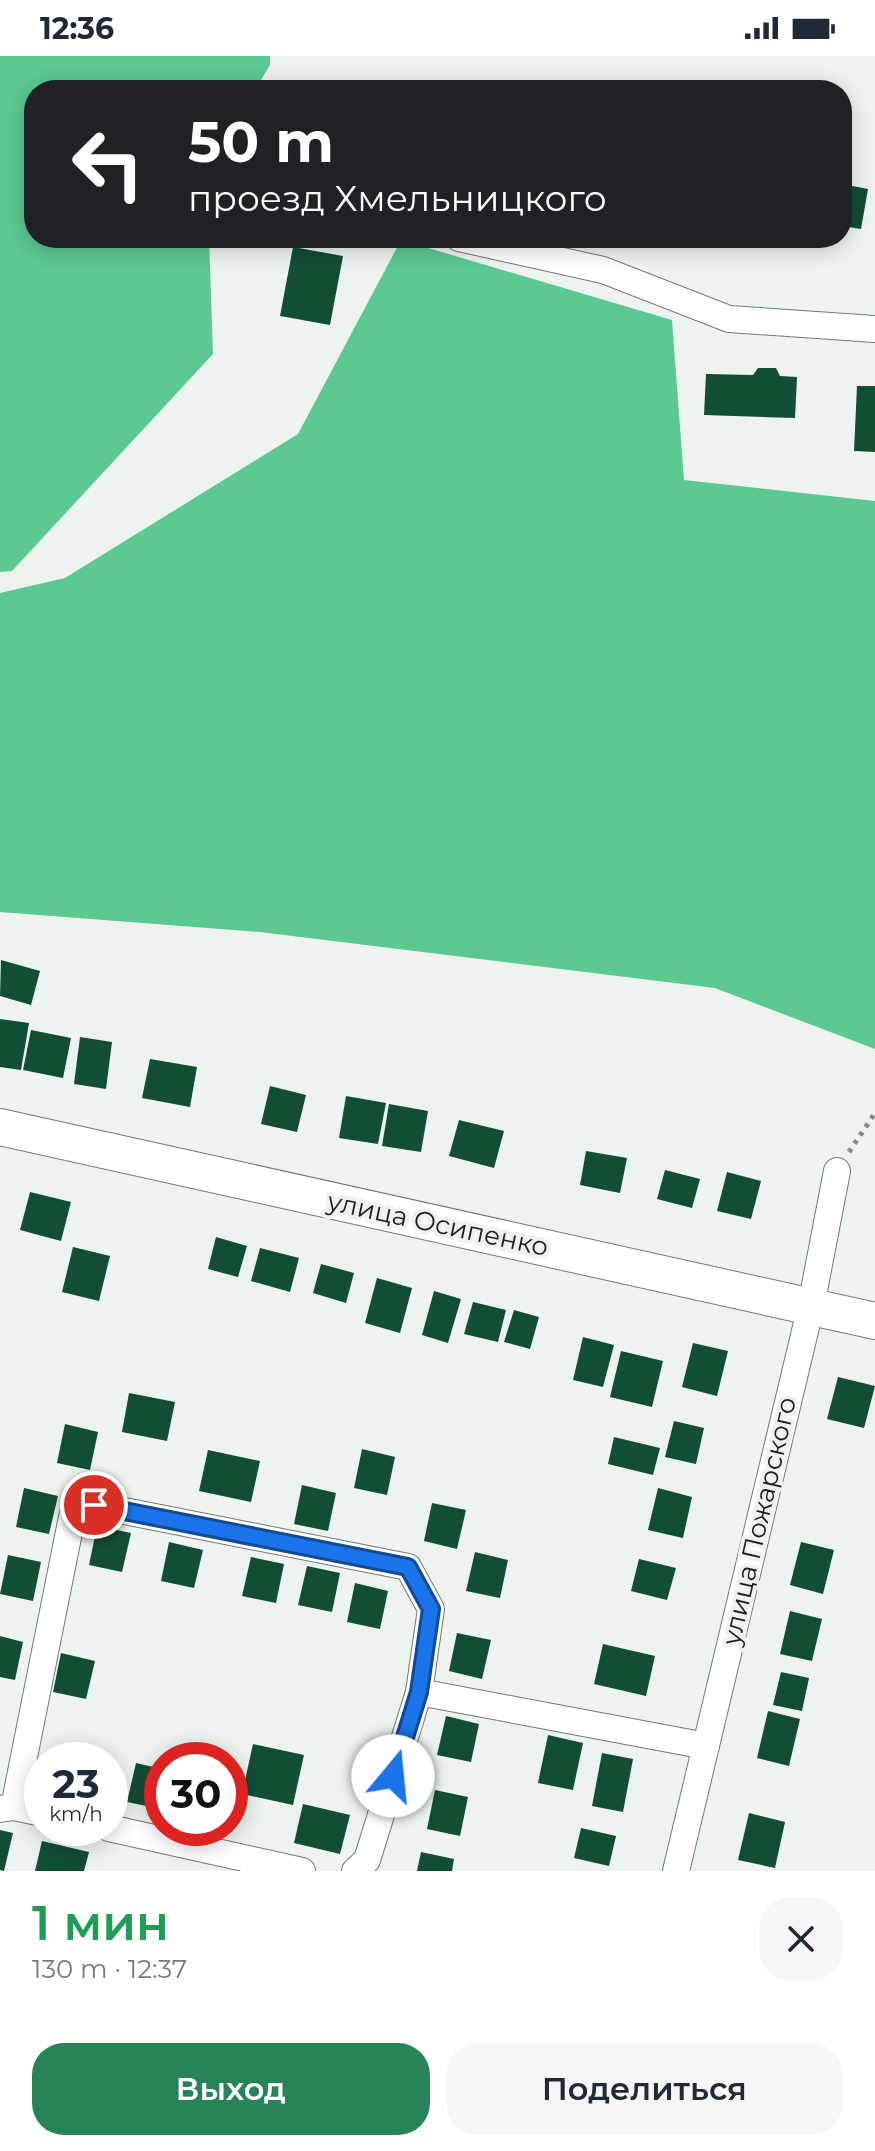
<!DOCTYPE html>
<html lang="ru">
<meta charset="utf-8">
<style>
body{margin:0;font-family:Montserrat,sans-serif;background:#f6f6f7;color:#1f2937;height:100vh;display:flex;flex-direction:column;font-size:30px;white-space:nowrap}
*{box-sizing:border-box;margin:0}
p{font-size:26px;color:#747a83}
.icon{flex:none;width:44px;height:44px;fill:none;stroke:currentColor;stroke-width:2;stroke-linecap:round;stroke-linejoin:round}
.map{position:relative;height:1815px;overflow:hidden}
.side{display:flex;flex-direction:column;background:#fff;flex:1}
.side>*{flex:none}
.top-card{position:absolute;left:24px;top:24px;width:828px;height:168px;border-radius:32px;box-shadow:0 4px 20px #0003;background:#202124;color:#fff;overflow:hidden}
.speed{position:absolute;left:24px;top:1686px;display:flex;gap:16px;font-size:40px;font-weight:700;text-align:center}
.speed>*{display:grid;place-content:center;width:104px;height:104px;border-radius:50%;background:#fff;box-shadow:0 4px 20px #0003;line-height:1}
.speed small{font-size:20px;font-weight:400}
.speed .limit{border:12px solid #d22;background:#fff;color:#111}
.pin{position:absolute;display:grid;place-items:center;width:68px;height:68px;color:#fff;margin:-34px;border:4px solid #fff;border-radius:50%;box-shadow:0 2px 8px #0007}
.me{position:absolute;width:88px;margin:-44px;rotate:17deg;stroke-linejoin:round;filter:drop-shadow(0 0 6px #0008)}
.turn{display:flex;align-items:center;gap:28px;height:168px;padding:0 32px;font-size:36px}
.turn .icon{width:104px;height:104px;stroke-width:2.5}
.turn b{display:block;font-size:56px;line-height:68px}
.round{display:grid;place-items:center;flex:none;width:84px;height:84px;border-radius:32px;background:#f6f6f7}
.headline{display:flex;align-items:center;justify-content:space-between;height:136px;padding:0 32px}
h1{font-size:48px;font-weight:600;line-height:60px;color:#1e9e55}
.action{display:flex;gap:16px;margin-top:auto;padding:16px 32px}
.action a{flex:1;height:92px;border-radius:32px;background:#288359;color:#fff;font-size:32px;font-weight:600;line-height:92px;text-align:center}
.action a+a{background:#f6f6f7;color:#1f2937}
.status{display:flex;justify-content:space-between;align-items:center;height:56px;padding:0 40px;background:#fff;direction:ltr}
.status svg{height:22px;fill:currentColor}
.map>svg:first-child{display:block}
.forest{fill:#5cc892}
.building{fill:#114e32}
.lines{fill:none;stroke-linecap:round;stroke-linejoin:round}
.street-casing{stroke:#737875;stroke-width:28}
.secondary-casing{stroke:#737875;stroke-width:38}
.path{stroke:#858a87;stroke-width:5;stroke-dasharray:4 6;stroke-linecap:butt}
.street{stroke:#fff;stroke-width:26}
.secondary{stroke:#fff;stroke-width:36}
.route-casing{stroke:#114b97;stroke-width:20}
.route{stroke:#1a73e8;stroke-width:14}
.labels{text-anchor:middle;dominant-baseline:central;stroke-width:8;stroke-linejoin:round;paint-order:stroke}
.street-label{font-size:26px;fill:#1c1e1c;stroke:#edf4f0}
</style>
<div class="status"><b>12:36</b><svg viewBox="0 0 49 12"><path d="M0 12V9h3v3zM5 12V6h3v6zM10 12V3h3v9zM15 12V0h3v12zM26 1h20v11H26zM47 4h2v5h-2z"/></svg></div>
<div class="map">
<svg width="875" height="1815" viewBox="0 0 875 1815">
<rect width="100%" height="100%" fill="#edf4f0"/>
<g class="forest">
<path d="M0 0H270V9L255 34H34V182H209L213 298 12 515 0 516Z"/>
<path d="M401 184 672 264 684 424 875 445V993L715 932 260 876 0 856V537L65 522 298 378Z"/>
</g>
<g class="building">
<path d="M842 128 868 133 861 173 842 170Z"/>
<path d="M293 191 343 200 330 269 280 260Z"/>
<path d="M758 312H776L780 320 797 321 795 362 704 359 706 318 753 319Z"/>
<path d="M857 330H875V396L854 395Z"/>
<path d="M1 904 40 915 31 949 0 940Z"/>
<path d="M0 963 29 967 21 1014 0 1011Z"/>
<path d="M31 974 71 982 63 1022 23 1014Z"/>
<path d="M80 981 112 986 106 1033 74 1028Z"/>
<path d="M150 1003 197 1011 190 1051 142 1042Z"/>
<path d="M270 1030 306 1039 297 1076 261 1068Z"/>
<path d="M346 1040 386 1047 378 1088 339 1082Z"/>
<path d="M389 1048 428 1055 421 1096 382 1090Z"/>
<path d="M459 1064 504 1075 494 1112 449 1100Z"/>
<path d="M586 1095 627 1102 620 1137 580 1129Z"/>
<path d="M665 1114 700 1123 692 1152 657 1143Z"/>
<path d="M727 1116 761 1125 751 1163 717 1155Z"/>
<path d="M30 1136 71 1146 61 1185 20 1174Z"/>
<path d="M216 1181 247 1190 238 1221 208 1213Z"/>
<path d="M73 1191 110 1200 99 1245 62 1236Z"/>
<path d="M260 1192 299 1202 290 1236 251 1225Z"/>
<path d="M321 1208 354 1217 346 1247 313 1237Z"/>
<path d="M377 1222 412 1232 400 1277 365 1267Z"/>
<path d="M434 1235 461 1243 448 1287 422 1279Z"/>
<path d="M473 1246 506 1254 498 1286 464 1278Z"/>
<path d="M514 1254 539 1261 530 1293 504 1286Z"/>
<path d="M583 1281 614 1289 603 1331 573 1324Z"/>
<path d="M693 1287 728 1295 717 1340 682 1331Z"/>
<path d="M621 1295 663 1305 652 1351 610 1341Z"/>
<path d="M838 1321 875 1330 864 1372 827 1363Z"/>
<path d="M129 1337 175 1346 167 1385 122 1376Z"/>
<path d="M674 1365 704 1372 696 1408 665 1401Z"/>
<path d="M65 1368 98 1376 90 1414 57 1407Z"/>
<path d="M614 1381 660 1392 653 1419 608 1408Z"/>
<path d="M362 1393 395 1401 387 1439 354 1432Z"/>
<path d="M208 1394 260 1405 251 1446 199 1435Z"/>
<path d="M302 1429 336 1437 328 1475 294 1468Z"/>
<path d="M24 1432 58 1440 49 1478 16 1471Z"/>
<path d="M658 1432 692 1441 683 1482 648 1474Z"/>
<path d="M432 1447 466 1454 457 1493 424 1485Z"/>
<path d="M97 1470 131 1477 122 1516 89 1509Z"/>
<path d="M169 1486 203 1494 194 1532 161 1525Z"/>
<path d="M801 1486 834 1494 823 1538 790 1529Z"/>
<path d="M475 1496 508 1504 500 1542 466 1535Z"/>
<path d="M8 1499 41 1506 33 1545 0 1538Z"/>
<path d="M251 1501 284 1508 276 1547 242 1540Z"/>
<path d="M639 1503 676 1512 667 1544 631 1535Z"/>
<path d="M307 1510 340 1517 332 1556 298 1549Z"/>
<path d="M355 1527 388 1535 380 1573 347 1566Z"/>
<path d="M790 1555 822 1563 812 1605 780 1598Z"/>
<path d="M457 1577 491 1584 482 1623 449 1615Z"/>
<path d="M0 1580 23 1586 15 1624 0 1621Z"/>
<path d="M603 1588 655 1600 646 1640 594 1628Z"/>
<path d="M61 1597 95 1605 86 1643 53 1636Z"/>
<path d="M781 1616 809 1622 802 1655 773 1649Z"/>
<path d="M768 1655 800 1663 789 1710 757 1702Z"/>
<path d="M446 1660 479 1668 471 1706 437 1699Z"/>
<path d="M548 1679 583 1687 573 1734 538 1727Z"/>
<path d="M253 1688 304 1699 293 1749 242 1738Z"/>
<path d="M65 1695 99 1703V1704H63Z"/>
<path d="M602 1697 633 1703 623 1756 592 1750Z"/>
<path d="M136 1707 162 1713 161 1753 127 1746Z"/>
<path d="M435 1734 468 1741 460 1780 427 1773Z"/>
<path d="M303 1748 350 1759 340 1798 294 1787Z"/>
<path d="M749 1757 785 1766 775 1812 738 1804Z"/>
<path d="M581 1772 616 1780 609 1810 574 1802Z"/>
<path d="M0 1774 13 1777 4 1815 0 1814Z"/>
<path d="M42 1785 89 1796 84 1815H35Z"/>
<path d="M421 1796 454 1803 452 1815H417Z"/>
</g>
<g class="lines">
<defs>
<g id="street">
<path d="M459 182 603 214 729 263 875 273"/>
<path d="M14 1751 72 1461 94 1449 408 1511 431 1553 419 1636"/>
<path d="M0 1753 14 1751 42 1757"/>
<path d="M109 1772 302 1815"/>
<path d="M355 1815 367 1804 419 1636 706 1690"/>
<path d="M676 1815 811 1250 837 1115"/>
</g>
<path id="secondary" d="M0 1071 875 1265"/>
</defs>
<use href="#street" class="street-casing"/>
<use href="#secondary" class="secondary-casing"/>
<path class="path" d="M849 1096 875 1057"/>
<use href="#street" class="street"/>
<use href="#secondary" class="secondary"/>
</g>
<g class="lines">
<defs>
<path id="route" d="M94 1449 408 1511 431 1553 419 1636 393 1720"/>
</defs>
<use href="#route" class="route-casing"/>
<use href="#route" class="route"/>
</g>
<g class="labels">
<g class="street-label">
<text transform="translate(438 1168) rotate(12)">улица Осипенко</text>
<text transform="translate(759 1465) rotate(-77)">улица Пожарского</text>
</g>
</g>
</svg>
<div class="speed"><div>23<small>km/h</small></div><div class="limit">30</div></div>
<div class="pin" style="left:94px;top:1449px;background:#d93025"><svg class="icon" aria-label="arrive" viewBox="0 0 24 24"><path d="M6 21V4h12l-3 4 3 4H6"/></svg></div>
<svg class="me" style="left:393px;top:1720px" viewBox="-20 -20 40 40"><circle r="19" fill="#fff"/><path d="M0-13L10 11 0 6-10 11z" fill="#1a73e8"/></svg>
<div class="top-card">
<div class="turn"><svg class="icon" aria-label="left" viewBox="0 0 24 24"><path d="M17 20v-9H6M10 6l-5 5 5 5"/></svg><div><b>50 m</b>проезд Хмельницкого</div></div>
</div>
</div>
<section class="side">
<div class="headline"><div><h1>1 мин</h1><p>130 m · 12:37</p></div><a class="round"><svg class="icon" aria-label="close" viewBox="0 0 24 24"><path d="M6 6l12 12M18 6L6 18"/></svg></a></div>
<div class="action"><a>Выход</a><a>Поделиться</a></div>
</section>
